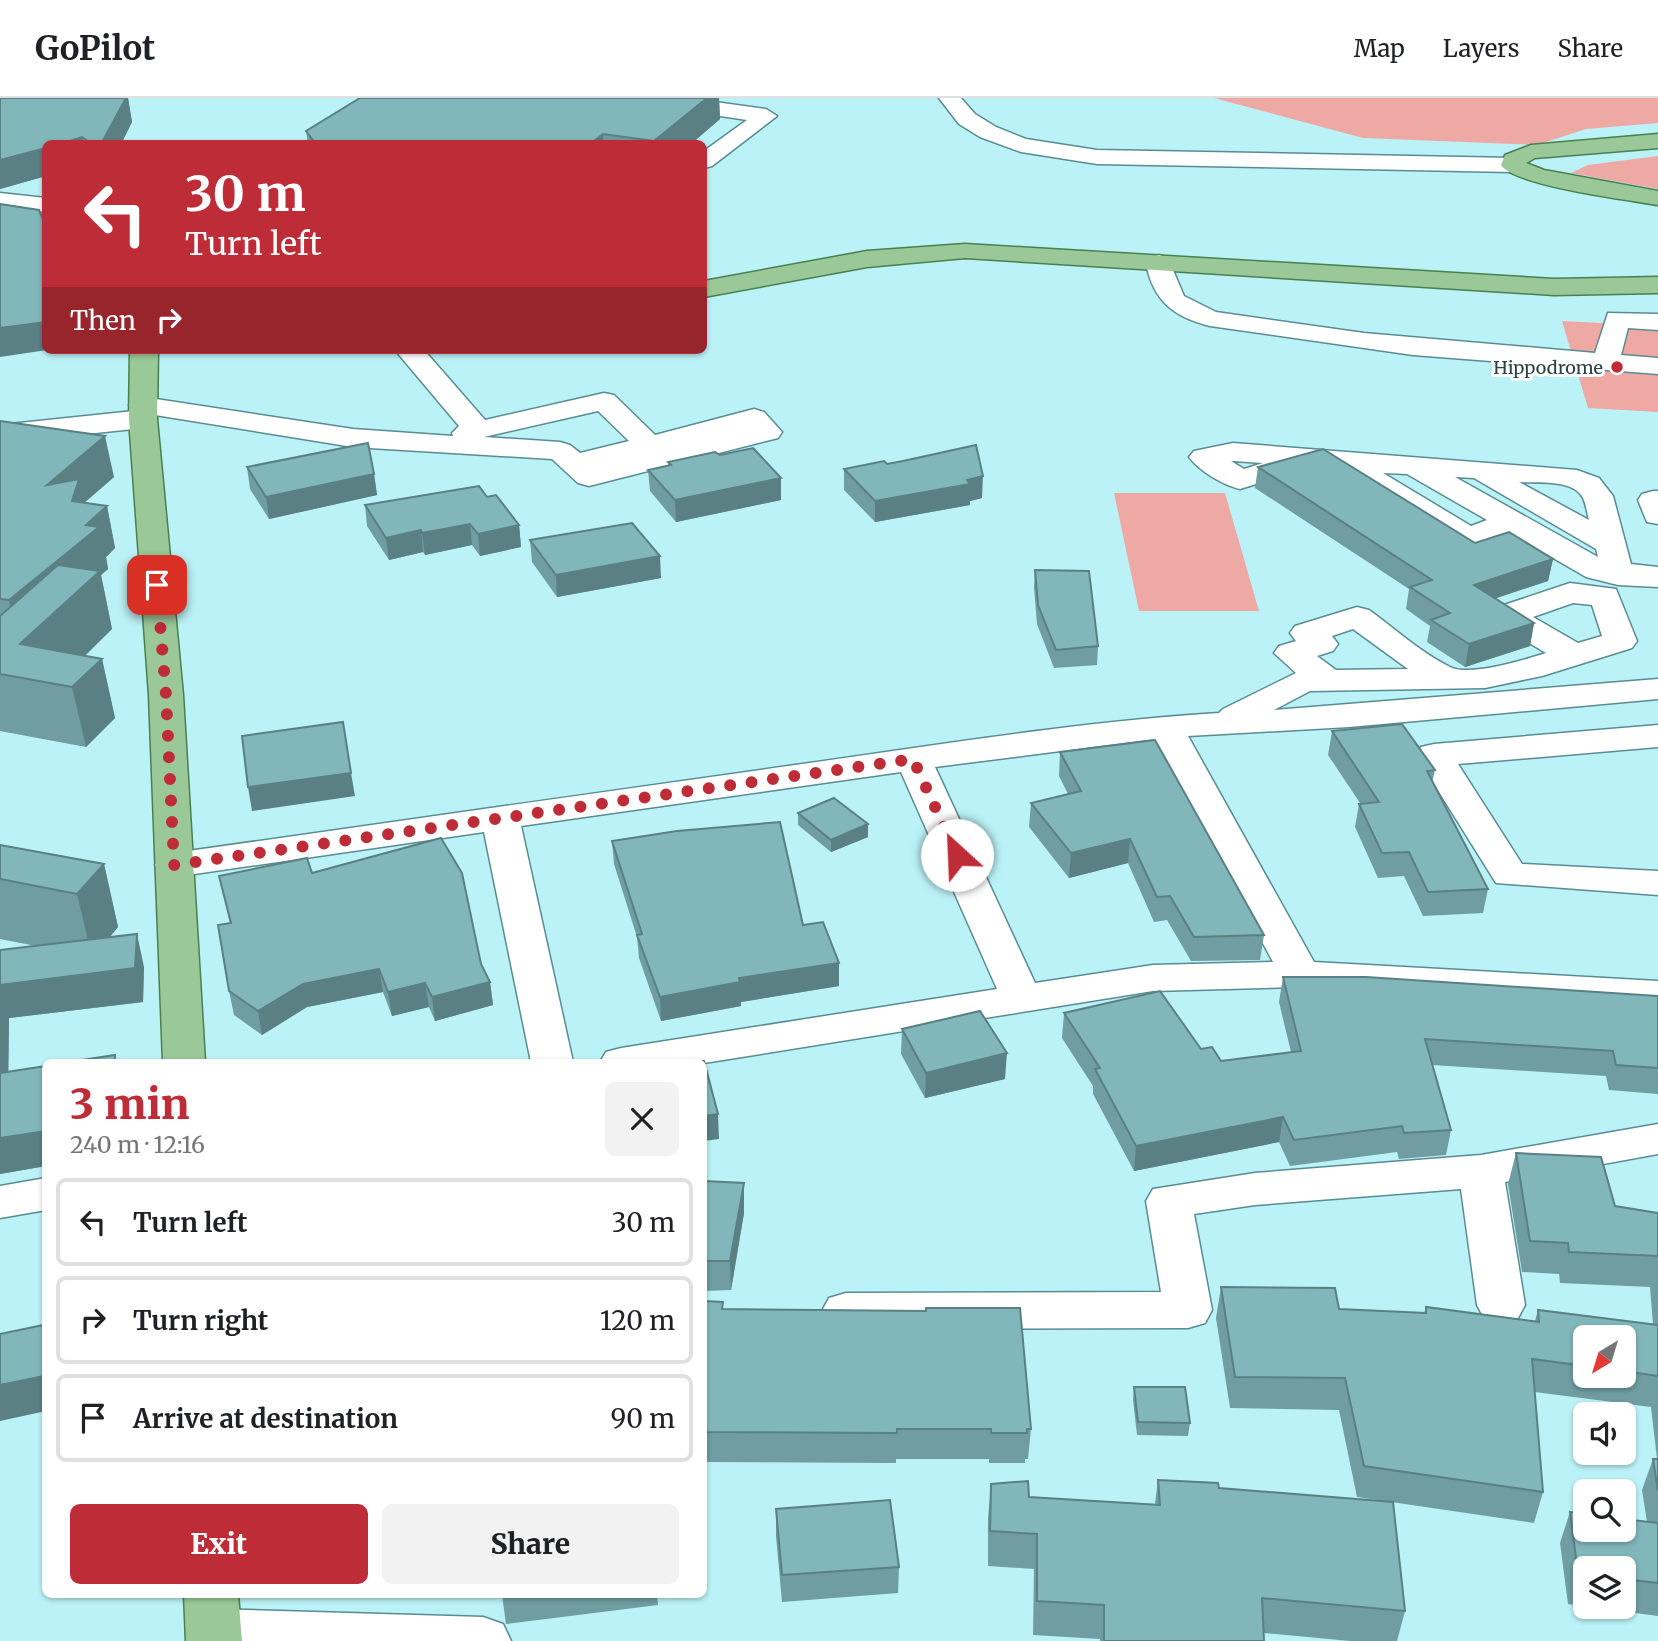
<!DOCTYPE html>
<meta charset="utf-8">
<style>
body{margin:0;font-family:Merriweather,serif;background:#f2f2f2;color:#202124;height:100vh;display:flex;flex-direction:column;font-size:26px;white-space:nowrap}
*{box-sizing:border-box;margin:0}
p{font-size:23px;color:#757577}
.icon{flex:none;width:38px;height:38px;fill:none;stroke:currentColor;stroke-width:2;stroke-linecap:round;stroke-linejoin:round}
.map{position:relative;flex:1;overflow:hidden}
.side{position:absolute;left:42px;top:961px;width:665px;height:539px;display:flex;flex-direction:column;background:#fff;border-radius:10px;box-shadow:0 2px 5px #0004}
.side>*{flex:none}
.hud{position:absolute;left:42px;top:42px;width:665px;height:214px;border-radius:10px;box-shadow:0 2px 5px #0004;background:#be2d37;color:#fff;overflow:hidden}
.needle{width:46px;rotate:218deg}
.buttons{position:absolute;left:1573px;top:1227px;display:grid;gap:14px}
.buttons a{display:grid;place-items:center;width:63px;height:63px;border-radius:10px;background:#fff;box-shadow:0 2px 5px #0004;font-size:35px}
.pin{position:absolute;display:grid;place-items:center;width:60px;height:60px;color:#fff;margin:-30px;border-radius:14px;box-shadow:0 4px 10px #0006}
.me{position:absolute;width:77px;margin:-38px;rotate:335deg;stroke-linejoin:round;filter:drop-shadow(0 0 5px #0008)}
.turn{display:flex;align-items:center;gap:24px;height:147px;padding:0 28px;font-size:32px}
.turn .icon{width:91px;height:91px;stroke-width:2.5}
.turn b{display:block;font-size:49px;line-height:60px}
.then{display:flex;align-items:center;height:66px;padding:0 28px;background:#0003;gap:14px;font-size:26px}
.round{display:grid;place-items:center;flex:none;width:74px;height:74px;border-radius:10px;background:#f2f2f2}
.summary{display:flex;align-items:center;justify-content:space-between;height:119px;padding:0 28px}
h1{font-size:42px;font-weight:800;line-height:52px;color:#be2d37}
.primary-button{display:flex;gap:14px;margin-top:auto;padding:14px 28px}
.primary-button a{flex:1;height:80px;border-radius:10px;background:#be2d37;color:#fff;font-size:28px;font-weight:800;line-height:80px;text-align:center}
.primary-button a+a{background:#f2f2f2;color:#202124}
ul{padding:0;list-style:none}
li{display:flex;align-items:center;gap:21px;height:88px;margin:0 14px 10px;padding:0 14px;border:4px solid #e0e0e0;border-radius:10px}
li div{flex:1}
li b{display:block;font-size:26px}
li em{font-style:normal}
header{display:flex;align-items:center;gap:42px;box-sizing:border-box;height:98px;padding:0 35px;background:#fff;border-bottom:2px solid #e0e0e0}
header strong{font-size:33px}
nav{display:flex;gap:38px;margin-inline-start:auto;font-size:24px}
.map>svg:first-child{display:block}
.green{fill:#efa9a5}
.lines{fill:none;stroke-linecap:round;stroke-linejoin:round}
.minor-casing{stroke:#588c91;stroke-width:3}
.major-casing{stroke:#48814e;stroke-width:3}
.minor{fill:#fff;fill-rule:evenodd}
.major{fill:#9bc898;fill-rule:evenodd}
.wall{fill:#6f9da1;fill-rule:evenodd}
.shaded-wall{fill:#5a8083}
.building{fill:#81b7bb;stroke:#5a8083;stroke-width:2}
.route{stroke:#be2d37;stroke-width:12;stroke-dasharray:0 21.6}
.poi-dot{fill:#be2d37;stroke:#fff;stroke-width:2.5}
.labels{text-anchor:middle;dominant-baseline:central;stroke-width:6;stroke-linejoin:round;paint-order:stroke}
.far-poi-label{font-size:18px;fill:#2a4142;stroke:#fff;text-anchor:end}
</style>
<header>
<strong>GoPilot</strong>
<nav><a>Map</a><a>Layers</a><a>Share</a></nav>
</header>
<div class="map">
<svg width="1658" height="1543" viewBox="0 0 1658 1543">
<rect width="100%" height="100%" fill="#bbf2f7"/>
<g class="green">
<path d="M1214 0H1658V25L1586 31 1537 47 1363 40Z"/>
<path d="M1658 58V91L1571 75 1588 67Z"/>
<path d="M1562 223 1658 228V314L1588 310Z"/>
<path d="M1114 395H1225L1259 513H1139Z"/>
</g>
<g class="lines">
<defs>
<g id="minor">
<path d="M629 0H686L766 11 777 18 712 68 704 70V53L747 22 640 6Z"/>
<path d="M939 0H961L975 16 996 29 1026 41 1097 52 1512 60 1520 62 1523 67 1520 72 1512 74 1097 66 1021 54 980 39 959 26Z"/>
<path d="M0 95 46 100V114L0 109Z"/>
<path d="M1159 157 1168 160 1184 198 1216 214 1364 235 1595 255 1608 215 1658 216V232L1628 230 1621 257 1658 260V276L1413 257 1210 228C1174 219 1153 203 1146 165L1150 160Z"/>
<path d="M395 252H424L485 322 604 295 614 297 655 337 754 311 764 314 782 334 778 340 589 388 578 385 552 361 353 349 155 317 157 321 153 327 143 330 0 345V327L134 313 129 307 133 301 143 299 353 331 453 338 452 335 459 328ZM598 313 629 343 580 355 570 347 560 344 484 339Z"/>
<path d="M1233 345 1577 372 1599 380 1613 398 1631 466 1658 469V489L1618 487 1586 479 1510 435 1468 448 1457 446 1336 371 1311 369 1240 391C1223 387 1199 373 1189 359L1194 353ZM1231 363H1233L1263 365 1244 371ZM1383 375 1407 376 1487 422 1471 428ZM1455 379 1474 380 1596 451 1598 459ZM1519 384C1537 385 1574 381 1583 400 1586 406 1587 415 1589 422Z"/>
<path d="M1653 393H1658V426L1647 424 1638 402 1642 396Z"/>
<path d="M1570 485 1616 491 1637 543 1632 550 1542 578 1485 590 1310 593 1274 612 1658 581V601L1349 629 1188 638 1314 864 1658 883V909L1300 889 1153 893 704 965 600 964 606 954 621 950 997 891 901 674 521 728 573 964H531L484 734 174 779 160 775 155 767 160 759 174 755C379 726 582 697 788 668 931 648 1075 624 1219 615L1223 611 1296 575 1274 555 1279 548 1296 543 1290 535 1295 528 1357 509 1369 512C1394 530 1421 555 1450 569 1470 579 1524 562 1546 555L1495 524 1491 517 1495 510ZM1573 505 1592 507 1602 538 1578 545 1533 519ZM1353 531 1408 571 1336 572 1317 558 1333 553 1338 546 1332 538ZM1154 641 1273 864 1153 867 1035 885 935 669Z"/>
<path d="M1658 627V649L1458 666 1522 766 1658 773V797L1496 785 1416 657 1421 649 1434 646Z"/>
<path d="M1658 1026V1056L1505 1084 1525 1207 1518 1220 1501 1225 1484 1220 1477 1207 1461 1091 1255 1107 1194 1116 1212 1212 1205 1225 1188 1230 846 1231 829 1226 822 1213 829 1200 846 1195 1161 1194 1146 1103 1153 1091 1255 1075 1481 1057Z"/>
<path d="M46 1080V1112L0 1120V1088Z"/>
<path d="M214 1511 483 1519 503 1526 511 1543H190L186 1535 194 1518Z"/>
</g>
<g id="major">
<path d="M1658 36V50L1535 60 1526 65 1544 72 1658 93V107C1629 102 1515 88 1501 67L1505 57 1531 47Z"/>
<path d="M965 146 1554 181 1658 179V195L1554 197 965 160 867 169 704 199V183L867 153Z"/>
<path d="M130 252H158L157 321 183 597 205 964H163L149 597 129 321Z"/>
<path d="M184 1496H238L242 1543H186Z"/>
</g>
</defs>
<use href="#minor" class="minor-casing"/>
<use href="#major" class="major-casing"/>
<use href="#minor" class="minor"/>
<use href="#major" class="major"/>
</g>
<g class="wall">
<path d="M0 0H128L132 24 121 46H46V78L0 91Z"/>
<path d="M360 0H719L720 21 691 46H308L306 33Z"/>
<path d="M0 323 114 379 84 405 107 408 115 450 106 459 108 471 101 477 112 531 85 558 102 561 115 620 86 649 0 633Z"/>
<path d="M668 364 781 402 676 424 650 393 648 372 668 367Z"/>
<path d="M887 366 982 400 970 403V407L875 424 844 392V371Z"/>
<path d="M247 369 374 376 377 397 269 421 250 391Z"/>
<path d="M1258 369 1475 445 1553 461 1548 483 1495 500 1534 525 1530 548 1465 569 1427 544 1430 528 1406 511 1409 491 1255 390Z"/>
<path d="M487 399 519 427 521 449 480 458 472 447 425 457 423 454 389 462 367 428 365 407Z"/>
<path d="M530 442 661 480 557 499 532 464Z"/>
<path d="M1035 472 1098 548 1097 567 1054 570 1037 526 1034 489Z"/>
<path d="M1332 633 1435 672 1432 685 1488 791 1483 815 1423 818 1404 778 1378 780 1355 729 1359 706 1360 705 1328 657Z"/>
<path d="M1060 654 1264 837 1260 862 1191 863 1167 822 1154 824 1128 765 1069 780 1029 729 1031 705 1068 696 1059 678Z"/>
<path d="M798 715 868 726V739L831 754 798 727Z"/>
<path d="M612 743 803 827 839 888 741 904V908L661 923 639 860 637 839 614 766Z"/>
<path d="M0 747 104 766 118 829 110 839 144 869 143 904 9 920 8 974 46 1068 0 1076V852L36 848 0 841Z"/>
<path d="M312 775 481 866 490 884 493 907 435 923 429 909 392 918 383 894 307 909 262 937 234 917 229 893 230 825 219 778Z"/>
<path d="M1283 879 1658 898V996L1609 992 1606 978 1432 967 1451 1032 1446 1057 1399 1061 1397 1054 1290 1068 1279 1044 1134 1073 1093 996V988L1062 940 1064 915 1201 951 1221 963 1291 954 1279 904Z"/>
<path d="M902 931 1005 981 925 1000 901 956Z"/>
<path d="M1516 1055 1615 1108 1658 1115V1518L1568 1506 1560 1445 1570 1414 1647 1424 1642 1392 1653 1361H1657L1651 1309 1535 1294 1543 1394 1534 1425 1357 1399 1339 1312 1230 1310 1216 1220 1221 1189 1339 1211 1424 1215 1426 1209 1535 1223 1538 1212 1653 1226 1650 1189 1560 1185 1559 1176 1522 1174 1508 1086ZM1586 1239H1624V1278H1586ZM1586 1470H1624V1508H1586Z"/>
<path d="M704 1083 744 1115 731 1192 704 1193Z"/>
<path d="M704 1203 1031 1331 1028 1361H1025V1365H989V1361H896V1365L704 1364Z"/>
<path d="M1134 1289 1190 1325 1188 1338 1137 1337 1133 1302Z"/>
<path d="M1158 1382 1219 1390 1405 1513 1397 1543H1350L1264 1535V1543H1100V1541L1033 1537 1034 1471 988 1468V1421L991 1386 1029 1399 1155 1406Z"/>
<path d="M776 1411 899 1469 898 1495 782 1504 776 1438Z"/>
<path d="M657 1496 658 1507 506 1526 502 1497Z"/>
</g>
<g class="shaded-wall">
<path d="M126 0H128L132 24 121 46H101Z"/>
<path d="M707 0H719L720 21 691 46H654V43Z"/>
<path d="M603 36V46H590Z"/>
<path d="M82 39 83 46H60Z"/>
<path d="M46 50V78L0 91V62Z"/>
<path d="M46 224V252H47L0 259V230Z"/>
<path d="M105 338 114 379 84 405 107 408 115 450 106 459 108 471 101 477 112 531 55 586 19 546 9 502 47 387Z"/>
<path d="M374 376 377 397 269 421 266 399Z"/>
<path d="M983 378 982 400 970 403V407L875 424V403Z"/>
<path d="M781 380V402L676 424 675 402Z"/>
<path d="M470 426 472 447 425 457 422 435Z"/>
<path d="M519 427 521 449 480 458 478 436Z"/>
<path d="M421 432 423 454 389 462 386 440Z"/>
<path d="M660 458 661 480 557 499 556 477Z"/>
<path d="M1553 461 1548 483 1470 509 1474 487Z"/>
<path d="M1534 525 1530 548 1465 569 1469 546Z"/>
<path d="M102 561 115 620 86 649 72 589Z"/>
<path d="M351 675 355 698 252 713 248 689Z"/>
<path d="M868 726V739L831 754V742Z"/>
<path d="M1130 741 1128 765 1069 780 1071 755Z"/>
<path d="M104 766 118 829 92 859 77 796Z"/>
<path d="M137 836 144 869 143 904 9 920 8 1010 0 983V887Z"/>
<path d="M839 865V888L741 904V908L661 923 660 899 739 880Z"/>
<path d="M379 871 383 894 307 909 262 937 258 913 303 886Z"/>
<path d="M490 884 493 907 435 923 432 899Z"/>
<path d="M425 885 429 909 392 918 388 894Z"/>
<path d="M1007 955 1005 981 925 1000 926 975Z"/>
<path d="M718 1016 719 1041 704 1043V1018Z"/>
<path d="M1283 1019 1279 1044 1134 1073 1136 1048Z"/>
<path d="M46 1033V1068L0 1076V1040Z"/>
<path d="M744 1085V1115L731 1192 730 1163Z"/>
<path d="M43 1227 46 1235V1313L0 1323V1287Z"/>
</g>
<g class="building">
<path d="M0 0H126L101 46H92L82 39 60 46H46V50L0 62Z"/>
<path d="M360 0H707L654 43 603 36 590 46H316L306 33Z"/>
<path d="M0 106 39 112 46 129V224L0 230Z"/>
<path d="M0 323 105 338 47 387 79 381 72 403 107 408 86 427 99 429 9 502 0 501Z"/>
<path d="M368 345 374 376 266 399 247 369Z"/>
<path d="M976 347 983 378 967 382 970 386 875 403 844 371 884 363 887 366 903 363Z"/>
<path d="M753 350 781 380 675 402 648 372 671 367 668 364 715 354 720 357Z"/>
<path d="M1323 351 1475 445 1509 434 1553 461 1474 487 1534 525 1469 546 1431 522 1450 515 1410 489 1432 482 1258 369Z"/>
<path d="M479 388 487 399 496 397 519 427 478 436 470 426 422 435 421 432 386 440 365 407Z"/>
<path d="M632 425 660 458 556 477 530 442Z"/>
<path d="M58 467 100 473 20 546 102 561 72 589 0 576V518Z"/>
<path d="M1035 472 1089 473 1098 548 1056 552 1038 507Z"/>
<path d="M343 624 351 675 248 689 242 638Z"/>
<path d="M1402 626 1435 672 1427 673 1488 791 1428 794 1409 754 1382 755 1359 706 1379 704 1332 633Z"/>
<path d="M1155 642 1264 837 1194 839 1170 798 1157 799 1130 741 1071 755 1031 705 1081 693 1060 654Z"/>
<path d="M834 700 868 726 831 742 798 715Z"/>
<path d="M780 724 803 827 823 824 839 865 739 880 740 884 660 899 637 837 642 836 612 743 677 733Z"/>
<path d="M441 740 462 775 481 866 490 884 432 899 425 885 388 894 379 871 303 886 258 913 229 893 218 827 231 825 219 778 307 760 312 775Z"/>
<path d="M0 747 104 766 77 796 0 781Z"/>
<path d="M137 836 135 870 0 887V852Z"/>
<path d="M1283 879H1366L1658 898V970L1616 967 1613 953 1425 941 1451 1032 1404 1035 1402 1028 1294 1042 1283 1019 1136 1048 1095 971 1100 970 1064 915 1160 893 1201 951 1212 949 1221 963 1301 953Z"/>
<path d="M980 913 1007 955 926 975 902 931Z"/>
<path d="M115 957V964H69Z"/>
<path d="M704 963 718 1016 704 1018V964H698Z"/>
<path d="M46 968V1033L0 1040V975Z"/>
<path d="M1516 1055 1601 1059 1615 1108 1658 1115V1158L1569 1154 1568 1145 1530 1143Z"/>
<path d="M704 1083 744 1085 730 1163H704Z"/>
<path d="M1221 1189 1335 1190 1339 1211 1426 1215V1209L1539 1224 1538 1212 1658 1227V1278L1624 1273V1239H1586V1268L1532 1261 1543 1394 1364 1368 1345 1280 1235 1279Z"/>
<path d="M704 1203 723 1204 722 1211 926 1213V1210H1020L1031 1331H1027V1335H991V1331H897V1335L704 1334Z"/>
<path d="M43 1227 44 1278 0 1287V1236Z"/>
<path d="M1134 1289H1185L1190 1325 1138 1324Z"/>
<path d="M1653 1361H1658V1393Z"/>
<path d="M1158 1382 1218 1385 1219 1390 1393 1404 1405 1513 1262 1500 1264 1543H1104V1507L1037 1503V1436L990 1433 991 1386 1028 1383 1029 1399 1160 1407Z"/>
<path d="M890 1402 899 1469 782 1477 776 1411Z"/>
<path d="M1570 1414 1586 1416V1432H1624V1421L1658 1425V1485L1624 1481V1470H1586V1476L1578 1475Z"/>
</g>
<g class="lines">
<path class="route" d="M157 487 166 597 174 767 913 661 957 757"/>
</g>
<circle class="poi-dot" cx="1617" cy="269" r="7"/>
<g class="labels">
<g class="far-poi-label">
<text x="1603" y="269">Hippodrome</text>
</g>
</g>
</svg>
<div class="buttons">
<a><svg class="needle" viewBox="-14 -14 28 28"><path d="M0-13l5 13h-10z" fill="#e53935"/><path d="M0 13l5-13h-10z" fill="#757577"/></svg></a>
<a><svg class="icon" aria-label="sound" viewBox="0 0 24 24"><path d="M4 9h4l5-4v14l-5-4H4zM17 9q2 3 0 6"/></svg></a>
<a><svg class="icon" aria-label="search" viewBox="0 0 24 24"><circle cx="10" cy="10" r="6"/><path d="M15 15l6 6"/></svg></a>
<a><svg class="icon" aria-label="layers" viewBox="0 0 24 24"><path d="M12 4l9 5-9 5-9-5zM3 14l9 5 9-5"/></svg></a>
</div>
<div class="pin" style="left:157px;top:487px;background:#d93025"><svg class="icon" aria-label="arrive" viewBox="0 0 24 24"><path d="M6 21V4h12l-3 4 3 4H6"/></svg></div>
<svg class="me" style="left:957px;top:757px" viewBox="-20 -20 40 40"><circle r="19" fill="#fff"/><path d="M0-13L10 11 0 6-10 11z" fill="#be2d37"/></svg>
<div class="hud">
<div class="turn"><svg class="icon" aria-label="left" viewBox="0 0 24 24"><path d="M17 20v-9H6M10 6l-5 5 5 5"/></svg><div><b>30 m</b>Turn left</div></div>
<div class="then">Then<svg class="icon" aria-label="right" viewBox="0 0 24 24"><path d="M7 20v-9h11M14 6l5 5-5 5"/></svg></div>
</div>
<section class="side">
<div class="summary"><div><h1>3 min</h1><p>240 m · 12:16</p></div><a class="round"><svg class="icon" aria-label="close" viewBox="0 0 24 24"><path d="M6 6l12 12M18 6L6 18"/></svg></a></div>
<ul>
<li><svg class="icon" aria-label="left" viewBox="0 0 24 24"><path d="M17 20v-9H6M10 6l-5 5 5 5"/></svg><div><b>Turn left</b></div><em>30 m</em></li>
<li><svg class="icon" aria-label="right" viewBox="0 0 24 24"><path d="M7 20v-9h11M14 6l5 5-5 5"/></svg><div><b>Turn right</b></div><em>120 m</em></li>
<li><svg class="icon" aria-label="arrive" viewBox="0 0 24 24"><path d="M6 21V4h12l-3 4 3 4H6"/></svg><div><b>Arrive at destination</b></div><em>90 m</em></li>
</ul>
<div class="primary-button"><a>Exit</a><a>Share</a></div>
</section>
</div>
